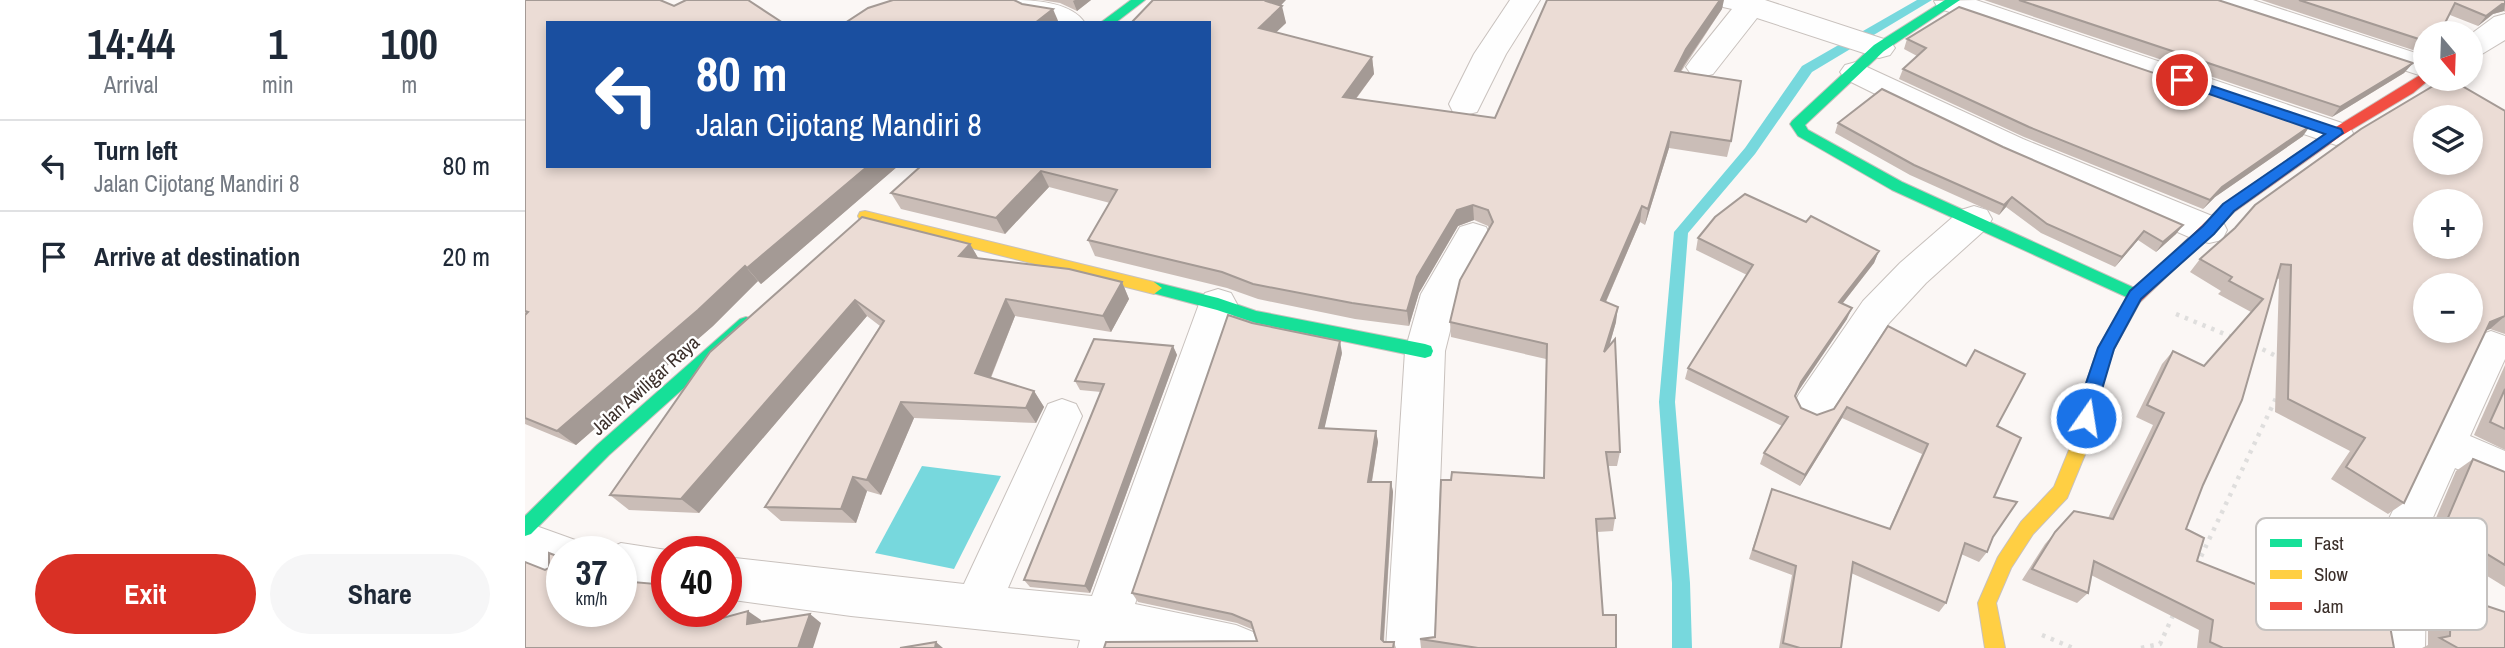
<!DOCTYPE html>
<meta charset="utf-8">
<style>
body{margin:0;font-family:"Archivo Narrow",sans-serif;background:#f6f6f7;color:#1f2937;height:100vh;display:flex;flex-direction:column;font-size:26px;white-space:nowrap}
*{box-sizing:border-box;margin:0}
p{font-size:23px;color:#747a83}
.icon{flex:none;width:38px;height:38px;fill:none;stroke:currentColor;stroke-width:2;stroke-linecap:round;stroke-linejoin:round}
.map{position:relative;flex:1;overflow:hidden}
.panel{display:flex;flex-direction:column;background:#fff;width:525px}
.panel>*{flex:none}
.hud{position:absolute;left:21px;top:21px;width:665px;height:147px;border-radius:0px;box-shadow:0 4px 10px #0003;background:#1a4fa0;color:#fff;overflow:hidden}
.needle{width:46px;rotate:161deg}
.controls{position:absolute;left:1888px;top:21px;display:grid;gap:14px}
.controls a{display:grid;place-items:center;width:70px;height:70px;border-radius:50%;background:#fff;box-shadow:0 4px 10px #0003;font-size:35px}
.speed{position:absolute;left:21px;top:536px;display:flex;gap:14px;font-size:35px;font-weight:700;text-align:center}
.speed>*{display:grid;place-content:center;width:91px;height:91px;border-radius:50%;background:#fff;box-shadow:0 4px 10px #0003;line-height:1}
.speed small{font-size:18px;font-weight:400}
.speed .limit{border:10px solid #d22;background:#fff;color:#111}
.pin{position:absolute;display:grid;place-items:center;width:60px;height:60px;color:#fff;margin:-30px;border:4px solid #fff;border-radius:50%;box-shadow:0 2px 7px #0007}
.me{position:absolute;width:77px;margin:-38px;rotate:13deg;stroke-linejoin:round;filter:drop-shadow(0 0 5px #0008)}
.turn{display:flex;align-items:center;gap:24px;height:147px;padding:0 35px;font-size:32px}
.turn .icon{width:91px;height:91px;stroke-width:2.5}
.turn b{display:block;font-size:49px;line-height:60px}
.eta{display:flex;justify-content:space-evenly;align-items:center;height:119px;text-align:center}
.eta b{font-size:42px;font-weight:800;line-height:49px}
.cta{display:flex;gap:14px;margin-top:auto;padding:14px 35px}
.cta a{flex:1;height:80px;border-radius:42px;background:#d93025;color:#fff;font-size:28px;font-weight:800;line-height:80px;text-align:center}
.cta a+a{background:#f6f6f7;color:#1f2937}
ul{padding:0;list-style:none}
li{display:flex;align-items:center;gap:21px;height:91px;padding:0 35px;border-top:2px solid #e0e1e3}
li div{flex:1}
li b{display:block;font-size:26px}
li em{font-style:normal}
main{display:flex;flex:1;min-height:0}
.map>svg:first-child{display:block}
.water{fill:#77d8dd}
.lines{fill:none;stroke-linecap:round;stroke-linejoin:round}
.stream{fill:#77d8dd;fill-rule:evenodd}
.street-casing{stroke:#c8c1bd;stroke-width:2}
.fast-casing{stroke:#c8c1bd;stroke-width:2}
.slow-casing{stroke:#c8c1bd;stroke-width:2}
.jam-casing{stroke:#c8c1bd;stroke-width:2}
.path{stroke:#dfdedd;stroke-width:4.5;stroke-dasharray:3.5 6;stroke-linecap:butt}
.street{fill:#fefefe;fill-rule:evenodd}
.fast{fill:#16e098;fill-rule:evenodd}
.slow{fill:#ffcf43;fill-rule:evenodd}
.jam{fill:#f24e42;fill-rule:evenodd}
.wall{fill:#cabdb7}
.shaded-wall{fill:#a49a95}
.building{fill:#ebdcd5;stroke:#a49a95;stroke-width:2;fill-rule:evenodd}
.route{fill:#1a73e8;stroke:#114b97;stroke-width:2}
.labels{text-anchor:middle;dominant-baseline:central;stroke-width:5;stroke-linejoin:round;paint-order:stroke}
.street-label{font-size:19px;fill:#3c302b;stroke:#fff}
.key{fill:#fff;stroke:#c4c1bf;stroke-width:2}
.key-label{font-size:19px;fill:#3c302b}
</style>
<main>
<section class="panel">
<div class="eta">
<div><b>14:44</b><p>Arrival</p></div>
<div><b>1</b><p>min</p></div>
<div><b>100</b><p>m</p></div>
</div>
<ul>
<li><svg class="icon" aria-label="left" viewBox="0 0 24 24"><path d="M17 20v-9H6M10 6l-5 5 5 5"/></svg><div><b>Turn left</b><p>Jalan Cijotang Mandiri 8</p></div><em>80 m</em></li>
<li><svg class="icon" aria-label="arrive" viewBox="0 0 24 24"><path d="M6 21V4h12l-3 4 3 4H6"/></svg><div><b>Arrive at destination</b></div><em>20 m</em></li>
</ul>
<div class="cta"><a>Exit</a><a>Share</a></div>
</section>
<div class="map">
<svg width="1980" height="648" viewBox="0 0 1980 648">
<rect width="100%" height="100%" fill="#fbf7f5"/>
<path class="water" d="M397 466 476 476 429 569 350 553Z"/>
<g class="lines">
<path class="stream" d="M1392 0H1407L1287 72 1230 154 1163 233 1150 402 1165 583 1167 648H1147V583L1134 402 1149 232 1220 148 1277 66Z"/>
<defs>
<g id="street">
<path d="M479 0C504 0 545 0 560 23 534 23 496 25 479 0Z"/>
<path d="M985 0H1015L981 54 952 112 940 115 928 112 924 104 949 54Z"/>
<path d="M1194 0H1240L1365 41 1370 48 1365 55 1354 58 1232 18 1188 74 1177 77 1166 74 1161 67 1166 60 1207 9 1198 7Z"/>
<path d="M1451 0 1823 125 1828 133 1823 141 1811 145 1799 141 1413 8 1409 1Z"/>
<path d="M1682 0H1728L1900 56V77L1686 7Z"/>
<path d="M1980 14V40L1957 54 1946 57V34L1969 17Z"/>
<path d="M1331 62 1498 139 1697 220 1702 230 1697 240 1684 243 1671 240 1474 155 1320 79 1315 72 1320 65Z"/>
<path d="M1449 206 1462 210 1467 219 1462 228 1401 283 1364 323 1302 418 1288 423 1274 418 1268 406 1274 394 1338 301 1375 263 1436 210Z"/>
<path d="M948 223 961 227 966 237 934 295 920 351 909 648H861L880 351 896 294 935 227Z"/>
<path d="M693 289 706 293 712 304 610 604 711 625 728 632 735 648H553L555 640 326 616 201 599V557L439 584 523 404 537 399 551 404 557 416 483 588 567 596 674 304 680 293Z"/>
<path d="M1966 331 1980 336V359L1945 436 1980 451V490L1930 468 1902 531 1900 648H1852L1858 531 1952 336Z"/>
<path d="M0 522 53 541 57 551H37V577L0 562Z"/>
<path d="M96 543 148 551H142V591L96 585V551H79Z"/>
</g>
<g id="fast">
<path d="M606 0H620L590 23H575Z"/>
<path d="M1420 0H1435L1359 51 1280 125 1283 130 1377 182 1616 291 1619 295 1616 299H1606L1367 190 1273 136 1265 124 1267 121 1349 45Z"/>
<path d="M629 282 693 298 731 311 900 344 906 346 908 351 906 356 900 358 731 323 692 310 624 292 621 288 624 284Z"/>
<path d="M221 317 227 319 229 323 227 327 84 455 6 534 0 536V516L72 445 215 319Z"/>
</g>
<g id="slow">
<path d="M340 211 629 282 637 288 629 294 335 220 333 216 335 212Z"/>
<path d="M1608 294 1613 296 1616 300 1589 349 1573 395 1566 440 1542 498 1508 534 1486 568 1471 603 1480 648H1460L1453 603 1473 557 1496 522 1529 487 1548 440 1557 395 1573 348 1603 296Z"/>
</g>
<path id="jam" d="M1900 72V79H1905L1888 93 1816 136 1709 212 1613 304H1603L1600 300 1603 296 1699 204 1806 130Z"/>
</defs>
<use href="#street" class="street-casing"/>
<use href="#fast" class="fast-casing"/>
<use href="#slow" class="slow-casing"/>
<use href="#jam" class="jam-casing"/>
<g class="path">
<path d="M1651 314 1707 337"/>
<path d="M1729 345 1755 358"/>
<path d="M1672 565 1752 396"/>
<path d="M1517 635 1548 648"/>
<path d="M1616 648 1635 644 1650 611"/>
</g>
<use href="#street" class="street"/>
<use href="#fast" class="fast"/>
<use href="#slow" class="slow"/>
<use href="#jam" class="jam"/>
</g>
<g class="wall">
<path d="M0 0 373 166 236 284 233 281 188 326 51 445 0 424Z"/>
<path d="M516 0H566L552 11 535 3Z"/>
<path d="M1459 0H1693L1888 63 1879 73 1807 117Z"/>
<path d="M1736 0H1980V12L1979 11 1968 14 1953 26 1925 15 1900 33V54Z"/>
<path d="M756 6 761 23 751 32 847 57 849 74 831 99 970 118 1197 9 1156 72 1206 141 1202 157 1144 148 1120 225 1115 222 1081 302 1091 322 1084 347 1095 452 1092 466H1083L1090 518 1088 531 1072 532 1078 615 1091 648H896L895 639 910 637 1019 478 1021 359 926 337 925 322 964 229 963 226 949 220 933 226 894 293 884 326 830 319 733 299 702 288 570 256 563 240 585 203 524 187 480 234 376 209 366 193 396 166H684Z"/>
<path d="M1382 39 1778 136 1690 197 1678 209 1499 137 1374 79 1378 69 1392 56 1379 49Z"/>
<path d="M1980 111V334L1965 329 1961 330 1879 503 1863 514 1806 479 1825 451 1750 412 1754 279 1752 278 1678 485 1661 529 1672 561 1744 589 1745 552 1759 541 1867 618 1864 620 1869 648H1672L1674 630 1566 575 1563 593 1552 603 1497 580 1520 544 1549 511 1583 518 1628 425 1611 417 1637 364 1648 351 1679 366 1726 312 1693 294 1696 291 1665 272 1675 259Z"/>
<path d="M1313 123 1478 147 1658 225 1651 234 1631 252 1613 240 1590 267 1516 233 1481 207 1474 215 1385 175 1310 133Z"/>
<path d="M1281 222 1354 251 1349 263 1318 303 1322 319 1272 393 1270 397 1276 408 1292 415 1309 409 1363 326 1472 426 1469 497 1468 537 1462 552 1454 562 1436 554 1421 603 1414 612 1326 573 1316 648H1254L1267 575 1224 559 1247 489 1364 529 1397 454 1317 418 1275 486 1235 464 1239 453 1257 426 1160 379 1163 368 1222 275 1171 250 1173 238Z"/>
<path d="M445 244 453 258 597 282 604 299 586 332 490 316 466 378 509 391 519 407 511 423 389 418 356 495 342 491 331 523 256 521 240 507 355 326 342 316 174 513 104 510 85 495 185 352Z"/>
<path d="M648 346 652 355 565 593 505 587 499 580 576 392 555 390 550 381Z"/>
<path d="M817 353 799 428 851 431 853 442 847 482H866L868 492 859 642H869L871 648H579L732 641 729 630 712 623 613 602 607 593Z"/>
<path d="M1980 365V450L1949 435Z"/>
<path d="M1948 459 1980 472V587L1904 540 1905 532 1931 471Z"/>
<path d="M1926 594 1980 648H1897L1903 645V607Z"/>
</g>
<g class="shaded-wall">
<path d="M550 0H566L552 11 548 1Z"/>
<path d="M742 0H761L745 17Z"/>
<path d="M1195 0H1199L1197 9 1159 65 1147 87 1150 71 1161 49Z"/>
<path d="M1977 4H1980L1979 11 1968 14 1953 26 1961 16Z"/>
<path d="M757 6 761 23 738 45 734 28Z"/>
<path d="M528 9 534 23H510Z"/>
<path d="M847 57 849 74 820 113 818 97Z"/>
<path d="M1888 63 1879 73 1807 117 1815 107Z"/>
<path d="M1785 126 1778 136 1690 197 1678 209 1685 200 1697 187Z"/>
<path d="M1146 132 1144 148 1120 225 1123 209Z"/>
<path d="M343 166H373L236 284 222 268Z"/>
<path d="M516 171 524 187 480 234 471 218Z"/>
<path d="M1487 197 1481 207 1474 215 1479 205Z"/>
<path d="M948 205 949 220 933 226 894 293 884 326 882 311 892 277 932 210Z"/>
<path d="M1117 206 1115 222 1075 315 1076 300Z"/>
<path d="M1658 225 1651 234 1631 252 1638 242Z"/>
<path d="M1619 231 1613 240 1590 267 1597 257Z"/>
<path d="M445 244 455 261 434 256Z"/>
<path d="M1354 251 1349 263 1310 313 1314 302Z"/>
<path d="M220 266 233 281 188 326 51 445 32 431Z"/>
<path d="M597 282 604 299 586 332 578 316Z"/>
<path d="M481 299 490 316 461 389 450 373Z"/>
<path d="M330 300 342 316 174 513 156 499Z"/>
<path d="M1093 307 1091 322 1078 367 1079 352Z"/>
<path d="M1327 308 1322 319 1272 393 1276 382Z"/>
<path d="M1980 316 1965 329 1950 335 1965 322Z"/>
<path d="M815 341 817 353 797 439 794 428Z"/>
<path d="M648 346 652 355 565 593 560 586Z"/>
<path d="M509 391 519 407 511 423 501 408Z"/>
<path d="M376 402 389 418 356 495 342 480Z"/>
<path d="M1322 407 1317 418 1275 486 1280 475Z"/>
<path d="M851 431 853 442 845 492 843 482Z"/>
<path d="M328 477 342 491 331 523 316 509Z"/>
<path d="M866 482 868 492 858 648 856 639Z"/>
<path d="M173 611H187L186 634 172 625Z"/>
<path d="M223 611 236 620 235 632 222 624Z"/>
<path d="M285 614 296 623 288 648H273Z"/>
<path d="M411 642 418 648H410Z"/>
</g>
<g class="building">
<path d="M0 0H135L149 6 161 0H223L258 23H23V166H343L222 268 220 266 173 310 32 431 0 418V315L3 312 0 311Z"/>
<path d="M368 0H489L497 4 528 9 510 23H320L343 8Z"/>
<path d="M628 0H742L741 1 757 6 734 28 847 57 818 97 970 118 1022 0H1195L1161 49 1150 71 1216 81 1206 141 1146 132 1123 209 1117 206 1076 300 1093 307 1079 352 1090 339 1095 452H1081L1090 518 1071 519 1078 615H1091V648H953L895 639 910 637 916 480H926L927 472 1019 478 1022 344 925 322 935 280 968 222 963 210 948 205 932 210 892 277 882 311 827 303 728 284 697 272 563 240 592 190 516 171 471 218 366 193 396 166H684V23H606Z"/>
<path d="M1494 0H1693L1888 63 1815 107Z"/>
<path d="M1774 0H1980V4H1977L1961 16 1930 3 1915 33H1900V41Z"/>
<path d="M1434 7 1785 126 1697 187 1685 200 1504 127 1378 69 1401 48 1382 39Z"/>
<path d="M1915 79H1925L1980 111V316L1965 322 1879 503 1821 467 1840 438 1763 399 1766 265 1756 264 1717 400 1678 485 1661 529 1679 538 1672 561 1758 595 1759 541 1869 578 1867 618 1863 615 1869 648H1698L1685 642 1688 620 1569 561 1563 593 1507 569 1530 532 1549 511 1588 519 1639 413 1622 405 1648 351 1679 366 1738 299 1704 281 1707 277 1675 259 1710 228 1730 205 1836 129 1908 86ZM1900 117H1946V163H1900ZM1900 201H1946V247H1900ZM1900 285H1946V331H1900Z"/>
<path d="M1357 89 1478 147 1658 225 1638 242 1619 231 1597 257 1522 224 1487 197 1479 205 1389 165 1313 123Z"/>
<path d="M1220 194 1281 222 1286 216 1354 251 1314 302 1327 308 1276 382 1270 396 1276 408 1292 415 1309 409 1363 326 1441 366 1450 350 1500 374 1472 426 1496 438 1469 497 1492 502 1468 537 1462 552 1440 543 1421 603 1328 562 1316 648H1275L1258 643 1271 566 1228 550 1247 489 1365 529 1403 444 1322 407 1280 475 1239 453 1263 417 1163 368 1228 265 1173 238 1190 217Z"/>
<path d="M337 217 445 244 434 256 544 269 597 282 578 316 481 299 450 373 509 391 501 408 376 402 342 480 328 477 316 509 240 507 359 321 330 300 156 499 85 495 185 352Z"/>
<path d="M703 315 727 323 815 341 794 428 851 431 843 482H866L856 639 859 642H869L868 648H579L581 642 732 641 726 622 707 614 607 593Z"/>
<path d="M569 339 648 346 560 586 499 580 579 384 550 381Z"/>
<path d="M1980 389V429L1965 422Z"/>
<path d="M1948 459 1980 472V565L1921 529 1922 520Z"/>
<path d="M24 553 37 558V611H96V585L104 589 108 582 130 584 131 568H142V611H173L172 625 223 611 222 624 285 614 273 648H0V562L20 570 24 568Z"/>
<path d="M1926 594 1980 612V648H1933L1915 638 1925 636Z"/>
<path d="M411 642 410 648H375Z"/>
</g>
<path class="route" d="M1657 76 1816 129 1818 133 1709 211 1689 234 1616 299 1589 349 1567 423 1561 425 1555 423 1553 418 1557 395 1573 348 1605 291 1678 226 1698 204 1800 134 1652 83 1650 80Z"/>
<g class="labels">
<g class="street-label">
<text transform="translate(120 385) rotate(-42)">Jalan Awiligar Raya</text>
</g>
</g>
<rect x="1731" y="518" width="231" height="112" rx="10" class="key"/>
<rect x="1745" y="539" width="32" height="8" fill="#16e098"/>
<rect x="1745" y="570" width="32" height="9" fill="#ffcf43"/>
<rect x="1745" y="602" width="32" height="8" fill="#f24e42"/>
<g class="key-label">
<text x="1789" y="550">Fast</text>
<text x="1789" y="581">Slow</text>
<text x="1789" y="613">Jam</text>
</g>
</svg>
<div class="controls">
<a><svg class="needle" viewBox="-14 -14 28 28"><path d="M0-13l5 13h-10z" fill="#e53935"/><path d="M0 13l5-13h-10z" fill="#747a83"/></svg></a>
<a><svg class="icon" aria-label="layers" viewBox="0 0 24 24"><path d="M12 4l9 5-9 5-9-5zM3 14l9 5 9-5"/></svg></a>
<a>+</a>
<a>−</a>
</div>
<div class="speed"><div>37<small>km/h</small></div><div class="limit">40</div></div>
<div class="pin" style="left:1657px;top:80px;background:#d93025"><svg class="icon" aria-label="arrive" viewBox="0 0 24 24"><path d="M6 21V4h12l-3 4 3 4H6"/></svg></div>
<svg class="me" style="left:1561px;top:418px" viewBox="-20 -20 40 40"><circle r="17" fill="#1a73e8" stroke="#fff" stroke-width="3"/><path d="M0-11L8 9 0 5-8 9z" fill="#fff"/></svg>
<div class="hud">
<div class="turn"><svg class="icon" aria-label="left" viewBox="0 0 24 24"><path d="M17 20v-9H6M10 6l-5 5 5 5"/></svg><div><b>80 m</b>Jalan Cijotang Mandiri 8</div></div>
</div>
</div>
</main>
